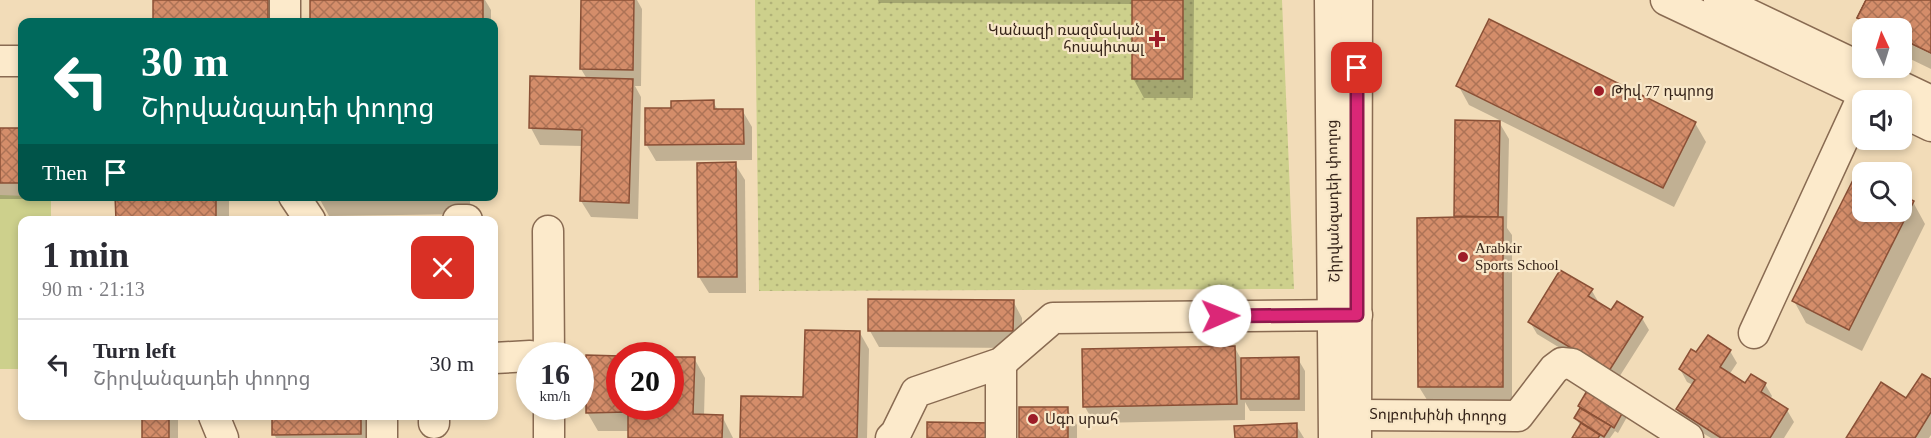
<!DOCTYPE html>
<meta charset="utf-8">
<style>
body{margin:0;font-family:"Times New Roman","Noto Sans Armenian",serif;background:#f7f7f7;color:#2b2b33;height:100vh;display:flex;flex-direction:column;font-size:22px;white-space:nowrap}
*{box-sizing:border-box;margin:0}
p{font-size:20px;color:#7c7c81}
.icon{flex:none;width:33px;height:33px;fill:none;stroke:currentColor;stroke-width:2;stroke-linecap:round;stroke-linejoin:round}
.map{position:relative;flex:1;overflow:hidden}
.sheet{position:absolute;left:18px;top:216px;width:480px;height:204px;display:flex;flex-direction:column;background:#fff;border-radius:12px;box-shadow:0 3px 9px #0003}
.sheet>*{flex:none}
.banner{position:absolute;left:18px;top:18px;width:480px;height:183px;border-radius:12px;box-shadow:0 3px 9px #0003;background:#00695c;color:#fff;overflow:hidden}
.needle{width:39px;rotate:356deg}
.tools{position:absolute;left:1852px;top:18px;display:grid;gap:12px}
.tools a{display:grid;place-items:center;width:60px;height:60px;border-radius:12px;background:#fff;box-shadow:0 3px 9px #0003;font-size:30px}
.speed{position:absolute;left:516px;top:342px;display:flex;gap:12px;font-size:30px;font-weight:700;text-align:center}
.speed>*{display:grid;place-content:center;width:78px;height:78px;border-radius:50%;background:#fff;box-shadow:0 3px 9px #0003;line-height:1}
.speed small{font-size:15px;font-weight:400}
.speed .limit{border:9px solid #d22;background:#fff;color:#111}
.pin{position:absolute;display:grid;place-items:center;width:51px;height:51px;color:#fff;margin:-26px;border-radius:12px;box-shadow:0 3px 9px #0006}
.me{position:absolute;width:66px;margin:-33px;rotate:89deg;stroke-linejoin:round;filter:drop-shadow(0 0 4px #0008)}
.turn{display:flex;align-items:center;gap:21px;height:126px;padding:0 24px;font-size:27px}
.turn .icon{width:78px;height:78px;stroke-width:2.5}
.turn b{display:block;font-size:42px;line-height:51px}
.then{display:flex;align-items:center;height:57px;padding:0 24px;background:#0003;gap:12px;font-size:22px}
.round{display:grid;place-items:center;flex:none;width:63px;height:63px;border-radius:12px;background:#f7f7f7}
.overview{display:flex;align-items:center;justify-content:space-between;height:102px;padding:0 24px}
h1{font-size:36px;font-weight:600;line-height:45px}
ul{padding:0;list-style:none}
li{display:flex;align-items:center;gap:18px;height:90px;padding:0 24px;border-top:2px solid #e1e1e2}
li div{flex:1}
li b{display:block;font-size:22px}
li em{font-style:normal}
.map>svg:first-child{display:block}
.grass{fill:url(#grass-dots)}
.pitch{fill:#cdd08c}
.shadow{fill:#0003}
.building{fill:url(#building-cross-hatch);stroke:#8a5036;stroke-width:1.5}
.lines{fill:none;stroke-linecap:round;stroke-linejoin:round}
.minor-casing{stroke:#896b52;stroke-width:33}
.minor{stroke:#fceacb;stroke-width:30}
.route-casing{stroke:#8e194d;stroke-width:15}
.route{stroke:#db2777;stroke-width:10}
.poi-dot{fill:#9d1d28;stroke:#f8e7c8;stroke-width:2}
.labels{text-anchor:middle;dominant-baseline:central;stroke-width:4.5;stroke-linejoin:round;paint-order:stroke}
.poi-label{font-size:15px;fill:#362419;stroke:#f8e7c8;text-anchor:start}
.street-label{font-size:15px;fill:#362419;stroke:#f8e7c8}
</style>
<div class="map">
<svg width="1931" height="438" viewBox="0 0 1931 438">
<defs>
<pattern id="grass-dots" width="8" height="8" patternUnits="userSpaceOnUse" patternTransform="scale(1.5)"><rect width="8" height="8" fill="#cdd08c"/><path d="M2 2h.1M6 6h.1" fill="none" stroke="#b1b278" stroke-width="1.8" stroke-linecap="round"/></pattern>
<pattern id="building-cross-hatch" width="8" height="8" patternUnits="userSpaceOnUse" patternTransform="scale(1.5)"><rect width="8" height="8" fill="#d48d6a"/><path d="M0 0l8 8M0 8l8-8" fill="none" stroke="#ad7356"/></pattern>
</defs>
<rect width="100%" height="100%" fill="#f2dcb8"/>
<path class="grass" d="M755 0H1282L1294 289 759 291Z"/>
<path class="pitch" d="M0 195 51 197V220H22V369H0Z"/>
<g class="shadow">
<rect x="155" y="0" width="126" height="22"/>
<path d="M312 0H485L491 10V22H311Z"/>
<path d="M582 0H637L642 9 641 86H635L641 97 638 219 591 217 581 201 583 146 540 145 531 128 532 78 587 79 581 69Z"/>
<path d="M878 0H1194L1193 98H1144L1133 78V4L879 3Z"/>
<path d="M1867 0H1931V69L1902 55V28H1865L1859 18Z"/>
<path d="M1458 85 1695 123 1706 142 1674 207 1469 105Z"/>
<path d="M713 102 718 110H742L752 127V160L656 161 646 144 673 110Z"/>
<path d="M1457 122H1499L1509 139 1507 228 1512 235V403H1429L1419 387 1455 219Z"/>
<path d="M0 129H22V196H74V199H0Z"/>
<path d="M735 164 745 180 746 293H709L699 277Z"/>
<path d="M1863 177V212H1902V197L1913 202 1925 224 1862 351 1806 323 1794 301Z"/>
<path d="M117 196H229V220H118Z"/>
<path d="M318 196H470V214L329 216Z"/>
<path d="M1592 291 1599 303 1611 312 1642 318 1649 330 1616 382 1537 334 1530 322Z"/>
<path d="M1013 301 1022 318V348L879 347 870 331Z"/>
<path d="M860 333 869 349 867 438H741L804 399Z"/>
<path d="M1235 348 1241 359H1298L1305 371V411H1250L1245 402V420L1094 423 1085 407Z"/>
<path d="M1730 351 1737 363 1729 375 1745 385 1765 384 1772 396 1770 399 1787 410 1794 422 1784 438H1711L1684 422 1677 409 1693 385 1687 382 1680 369 1697 354Z"/>
<path d="M694 358 705 378 704 416H722L733 438H630V431H598L587 412 620 406H670Z"/>
<path d="M1931 381V435L1929 438H1847L1907 400Z"/>
<path d="M1580 406 1623 411 1627 417 1618 433 1615 431 1610 438H1574L1581 426 1575 418 1581 409Z"/>
<path d="M1067 409 1077 425V438H1021Z"/>
<rect x="143" y="416" width="35" height="22"/>
<path d="M273 416H373V438H276L274 434Z"/>
<path d="M1296 425 1304 438H1236Z"/>
</g>
<g class="building">
<rect x="153" y="0" width="115" height="22"/>
<rect x="310" y="0" width="173" height="22"/>
<path d="M581 0H634L633 70 580 69Z"/>
<rect x="1132" y="0" width="51" height="79"/>
<path d="M1866 0H1931V53L1902 39V28H1880L1857 18Z"/>
<path d="M1866 0H1931V53L1902 39V28H1880L1857 18Z"/>
<path d="M1489 19 1696 122 1663 188 1456 86Z"/>
<path d="M530 76 633 79 629 203 580 201 582 130 529 128Z"/>
<path d="M714 100V109H743L744 144 645 145V108H671V101Z"/>
<path d="M1455 120 1500 121 1498 217 1454 216Z"/>
<rect x="0" y="128" width="22" height="55"/>
<path d="M736 162 737 277H698L697 163Z"/>
<path d="M1857 172 1863 176V212H1902V195L1914 201 1849 330 1792 301Z"/>
<path d="M115 196H216V220H116Z"/>
<path d="M1458 217H1503V387H1418L1417 218Z"/>
<path d="M1560 270 1593 289 1588 296 1611 310 1617 301 1643 317 1609 371 1528 322Z"/>
<path d="M868 299 1014 300 1013 331H868Z"/>
<path d="M805 330 860 331 857 438H740L741 396 803 397Z"/>
<path d="M1708 335 1731 350 1720 367 1745 383 1751 374 1766 383 1761 392 1788 409 1770 438H1721L1676 409 1695 380 1679 369 1691 349 1696 352Z"/>
<path d="M1235 346 1237 404 1083 407 1082 349Z"/>
<path d="M586 355 620 356V406H670V357H695L693 414 723 415 722 438H628V412L586 413Z"/>
<path d="M1299 357V399H1241V358Z"/>
<path d="M1922 374 1931 379V412L1915 438H1846L1881 382 1906 398Z"/>
<path d="M1588 389 1624 410 1614 428 1578 406Z"/>
<rect x="1019" y="407" width="49" height="31"/>
<path d="M1580 408 1611 426 1604 437 1574 418Z"/>
<rect x="142" y="416" width="27" height="22"/>
<path d="M272 416H361V434L272 435Z"/>
<path d="M927 422 994 423V438H927Z"/>
<path d="M1297 423V438H1235L1234 426Z"/>
<path d="M1581 423 1600 435 1598 438H1572Z"/>
</g>
<g class="lines">
<defs>
<g id="minor">
<path d="M1330 0 1334 438"/>
<path d="M1666 0 1878 100"/>
<path d="M1719 0 1931 101"/>
<path d="M285 22V0"/>
<path d="M0 61H22"/>
<path d="M1902 112 1931 126"/>
<path d="M294 196 310 220"/>
<path d="M458 220H467"/>
<path d="M548 231 549 356"/>
<path d="M1754 333 1864 94"/>
<path d="M494 358 530 356"/>
<path d="M549 406V438"/>
<path d="M1356 415 1518 416 1554 369 1562 363 1572 364 1688 438"/>
<path d="M214 416 223 438"/>
<path d="M382 416V438"/>
<path d="M434 416V423"/>
<path d="M891 438 896 433 916 392 1001 363 1053 318 1357 315"/>
<path d="M1001 438V363"/>
<path d="M1356 438 1357 0"/>
</g>
</defs>
<use href="#minor" class="minor-casing"/>
<use href="#minor" class="minor"/>
</g>
<g class="lines">
<defs>
<path id="route" d="M1220 316 1357 315V68"/>
</defs>
<use href="#route" class="route-casing"/>
<use href="#route" class="route"/>
</g>
<g class="poi-dot">
<path d="M1154 30h6v6h6v6h-6v6h-6v-6h-6v-6h6z"/>
<circle cx="1599" cy="91" r="6"/>
<circle cx="1463" cy="257" r="6"/>
<circle cx="1033" cy="419" r="6"/>
</g>
<g class="labels">
<g class="poi-label">
<text x="1144" y="30" text-anchor="end">Կանազի ռազմական<tspan x="1144" dy="17">հոսպիտալ</tspan></text>
<text x="1611" y="91">Թիվ 77 դպրոց</text>
<text x="1475" y="248">Arabkir<tspan x="1475" dy="17">Sports School</tspan></text>
<text x="1045" y="419">Սգո սրահ</text>
</g>
<g class="street-label">
<text transform="translate(1333 201) rotate(-91)">Շիրվանզադեի փողոց</text>
<text transform="translate(1438 415) rotate(1)">Տոլբուխինի փողոց</text>
</g>
</g>
</svg>
<div class="tools">
<a><svg class="needle" viewBox="-14 -14 28 28"><path d="M0-13l5 13h-10z" fill="#e53935"/><path d="M0 13l5-13h-10z" fill="#7c7c81"/></svg></a>
<a><svg class="icon" aria-label="sound" viewBox="0 0 24 24"><path d="M4 9h4l5-4v14l-5-4H4zM17 9q2 3 0 6"/></svg></a>
<a><svg class="icon" aria-label="search" viewBox="0 0 24 24"><circle cx="10" cy="10" r="6"/><path d="M15 15l6 6"/></svg></a>
</div>
<div class="speed"><div>16<small>km/h</small></div><div class="limit">20</div></div>
<div class="pin" style="left:1357px;top:68px;background:#d93025"><svg class="icon" aria-label="arrive" viewBox="0 0 24 24"><path d="M6 21V4h12l-3 4 3 4H6"/></svg></div>
<svg class="me" style="left:1220px;top:316px" viewBox="-20 -20 40 40"><circle r="19" fill="#fff"/><path d="M0-13L10 11 0 6-10 11z" fill="#db2777"/></svg>
<div class="banner">
<div class="turn"><svg class="icon" aria-label="left" viewBox="0 0 24 24"><path d="M17 20v-9H6M10 6l-5 5 5 5"/></svg><div><b>30 m</b>Շիրվանզադեի փողոց</div></div>
<div class="then">Then<svg class="icon" aria-label="arrive" viewBox="0 0 24 24"><path d="M6 21V4h12l-3 4 3 4H6"/></svg></div>
</div>
<section class="sheet">
<div class="overview"><div><h1>1 min</h1><p>90 m · 21:13</p></div><a class="round" style="background:#d93025;color:#fff"><svg class="icon" aria-label="close" viewBox="0 0 24 24"><path d="M6 6l12 12M18 6L6 18"/></svg></a></div>
<ul>
<li><svg class="icon" aria-label="left" viewBox="0 0 24 24"><path d="M17 20v-9H6M10 6l-5 5 5 5"/></svg><div><b>Turn left</b><p>Շիրվանզադեի փողոց</p></div><em>30 m</em></li>
</ul>
</section>
</div>
